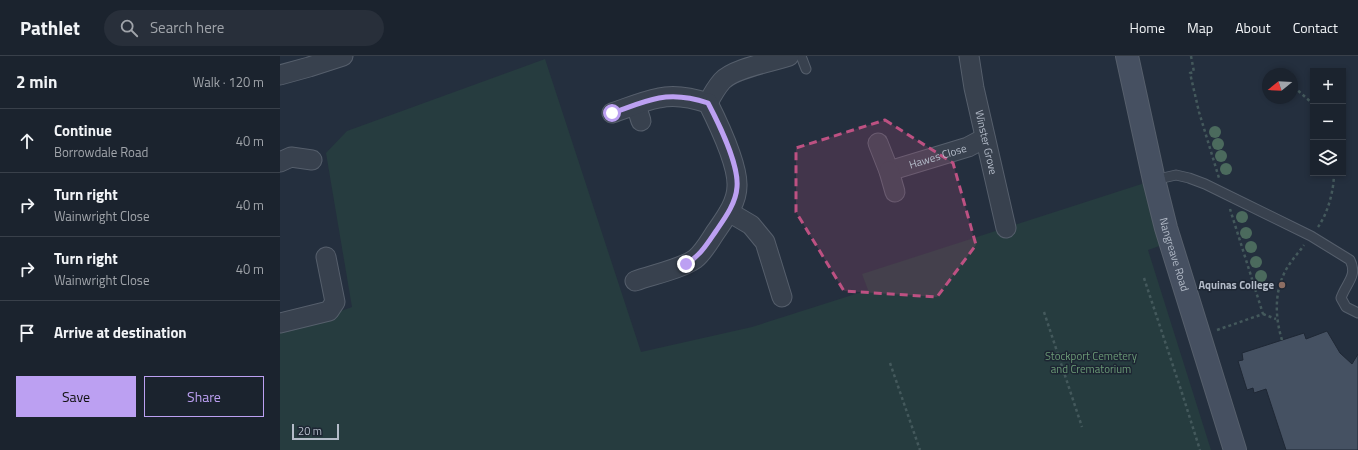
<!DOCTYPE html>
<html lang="en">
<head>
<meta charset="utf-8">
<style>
  body { margin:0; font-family:"Titillium Web",sans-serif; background:#282f3a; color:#f1f3f6 }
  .controls { position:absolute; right:12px; top:12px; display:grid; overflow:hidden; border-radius:0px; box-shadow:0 2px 6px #0003 }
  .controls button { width:36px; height:36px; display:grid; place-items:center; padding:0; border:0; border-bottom:1px solid #39404a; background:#1b232e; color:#f1f3f6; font:20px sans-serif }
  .compass { position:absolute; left:982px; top:12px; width:36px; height:36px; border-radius:50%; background:#1b232e; box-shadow:0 2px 6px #0003; rotate:252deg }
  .scale { position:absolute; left:12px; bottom:10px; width:47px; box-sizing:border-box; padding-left:4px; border:2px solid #b4bcc9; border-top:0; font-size:11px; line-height:14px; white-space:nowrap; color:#b4bcc9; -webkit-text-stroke:3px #1d2633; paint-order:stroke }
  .stop { position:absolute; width:12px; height:12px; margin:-9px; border:3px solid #bca0f2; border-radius:50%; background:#fff }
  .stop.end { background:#bca0f2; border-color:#fff; box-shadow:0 1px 4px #0008 }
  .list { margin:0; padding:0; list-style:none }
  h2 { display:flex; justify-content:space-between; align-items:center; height:52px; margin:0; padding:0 16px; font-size:17px }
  h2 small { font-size:13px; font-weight:400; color:#a0a4aa }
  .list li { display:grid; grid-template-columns:26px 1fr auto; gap:12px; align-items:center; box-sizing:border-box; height:64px; padding:0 16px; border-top:1px solid #39404a }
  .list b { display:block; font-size:15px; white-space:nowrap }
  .list p { margin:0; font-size:13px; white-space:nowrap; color:#a0a4aa }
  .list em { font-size:13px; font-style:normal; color:#a0a4aa }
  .actions { display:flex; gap:8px; padding:12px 16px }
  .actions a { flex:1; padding:9px 0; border:1px solid #bca0f2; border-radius:0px; text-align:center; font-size:14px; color:#bca0f2 }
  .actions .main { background:#bca0f2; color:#111 }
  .icon { flex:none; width:22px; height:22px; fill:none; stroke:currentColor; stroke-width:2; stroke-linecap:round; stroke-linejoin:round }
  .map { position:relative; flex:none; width:1078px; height:394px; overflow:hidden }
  header { display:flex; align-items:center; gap:24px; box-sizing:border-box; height:56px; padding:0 20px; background:#1b232e; border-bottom:1px solid #39404a }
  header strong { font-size:19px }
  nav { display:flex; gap:22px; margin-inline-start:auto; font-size:14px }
  .search { width:280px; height:36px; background:#282f3a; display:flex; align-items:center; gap:10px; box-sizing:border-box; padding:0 14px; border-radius:22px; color:#a0a4aa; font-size:15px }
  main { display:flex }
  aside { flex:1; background:#1b232e }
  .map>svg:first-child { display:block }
</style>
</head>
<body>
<header>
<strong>Pathlet</strong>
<div class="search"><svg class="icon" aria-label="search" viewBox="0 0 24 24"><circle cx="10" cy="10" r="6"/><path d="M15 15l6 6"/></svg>Search here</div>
<nav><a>Home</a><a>Map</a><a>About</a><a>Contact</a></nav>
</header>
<main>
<aside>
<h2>2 min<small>Walk · 120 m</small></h2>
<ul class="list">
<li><svg class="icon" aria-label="ahead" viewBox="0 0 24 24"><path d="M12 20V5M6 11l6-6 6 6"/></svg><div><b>Continue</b><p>Borrowdale Road</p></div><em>40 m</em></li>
<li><svg class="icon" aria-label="right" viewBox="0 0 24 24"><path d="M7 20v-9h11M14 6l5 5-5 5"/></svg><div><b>Turn right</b><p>Wainwright Close</p></div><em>40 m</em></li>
<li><svg class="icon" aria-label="right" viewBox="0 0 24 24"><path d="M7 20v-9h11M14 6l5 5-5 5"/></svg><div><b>Turn right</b><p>Wainwright Close</p></div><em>40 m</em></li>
<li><svg class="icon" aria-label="arrive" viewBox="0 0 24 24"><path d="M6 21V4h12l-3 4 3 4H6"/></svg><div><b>Arrive at destination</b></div></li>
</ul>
<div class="actions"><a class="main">Save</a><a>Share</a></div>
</aside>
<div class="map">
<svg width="1078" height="394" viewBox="0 0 1078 394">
  <rect width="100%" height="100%" fill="#242f3e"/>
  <!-- green -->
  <path fill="#263c3f" d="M 265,3 L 361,296 L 472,271 L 588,234 L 582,218 L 874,124 L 891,186 L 868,194 L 931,394 L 0,394 L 0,277 L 72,251 L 46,97 L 67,75 Z"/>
  <!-- building -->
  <path fill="#455162" stroke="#1f2835" d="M 1047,275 L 1060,297 L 1072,308 L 1078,298 L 1078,394 L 1006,394 L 986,333 L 974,337 L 973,332 L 967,334 L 958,305 L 963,304 L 962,297 L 1024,277 L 1026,283 Z"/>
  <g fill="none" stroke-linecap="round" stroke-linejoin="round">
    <!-- service casing -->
    <g stroke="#565f6c" stroke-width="11">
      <path id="service" d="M 521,0 L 526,13
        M 874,124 L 896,119 L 909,122 L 925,128 L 1031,180 L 1070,204 C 1078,220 1066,227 1061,242 L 1066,251 L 1078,257"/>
    </g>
    <!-- minor casing -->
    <g stroke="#565f6c" stroke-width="21">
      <g id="minor">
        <path id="s1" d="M 689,0 L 694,32 L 726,172"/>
        <path d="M 0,19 L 29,11 L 63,0"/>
        <path d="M 356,49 L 361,65"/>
        <path d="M 332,57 C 347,52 363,45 379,42 C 395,38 413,42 428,47 C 432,39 436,32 442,25 C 454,12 492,6 509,0"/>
        <path id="s2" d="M 598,87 L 609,115 L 688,91 L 705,82"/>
        <path d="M 0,106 L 11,101 L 32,104"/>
        <path d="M 609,115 L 615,136"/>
        <path d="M 449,156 L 471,169 L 485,186 L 502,241"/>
        <path d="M 355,225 C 371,219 401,213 415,203 C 424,196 430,184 437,174 C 446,161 457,146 457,130 C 458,108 438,67 428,47"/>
        <path d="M 0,267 L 49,255 L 55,246 L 46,201"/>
      </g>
    </g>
    <!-- secondary casing -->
    <g stroke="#565f6c" stroke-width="24">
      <g id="secondary">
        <path id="s3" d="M 847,0 L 874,124 L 886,172 L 955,394"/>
      </g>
    </g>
    <!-- path -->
    <path stroke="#44595c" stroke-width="2.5" stroke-dasharray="3 3" stroke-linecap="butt" d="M 911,0 L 914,16 L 910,17 L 919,56 L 939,122
      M 1010,16 L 1010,18
      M 1012,25 L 1014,31 L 1033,48
      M 1038,171 C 1048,157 1054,134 1054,117
      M 864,222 L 902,337 L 920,394
      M 764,256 L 802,371
      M 983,258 L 996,263
      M 937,274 L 983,258 L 950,153
      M 1002,284 C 994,258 994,229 1011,206 C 1015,200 1020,195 1024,189
      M 610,307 L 640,394"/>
    <!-- service -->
    <use href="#service" stroke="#38414e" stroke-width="9"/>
    <!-- minor -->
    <use href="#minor" stroke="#38414e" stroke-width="19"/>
    <!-- secondary -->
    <use href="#secondary" stroke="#465061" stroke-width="22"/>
  </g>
  <!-- trees -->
  <g fill="#4b6a5d">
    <circle cx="935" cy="76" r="6"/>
    <circle cx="938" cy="88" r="6"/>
    <circle cx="941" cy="100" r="6"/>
    <circle cx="946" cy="113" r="6"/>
    <circle cx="962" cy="161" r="6"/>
    <circle cx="966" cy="177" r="6"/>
    <circle cx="971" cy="191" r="6"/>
    <circle cx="976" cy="206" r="6"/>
    <circle cx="981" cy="220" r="6"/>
  </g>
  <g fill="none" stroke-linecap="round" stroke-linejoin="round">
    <!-- route -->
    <path stroke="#bca0f2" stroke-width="5" d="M 332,57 C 347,52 363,45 379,42 C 395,39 413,42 428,47 C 438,66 459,109 457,131 C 456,147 445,162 436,175 C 427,188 420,200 406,208"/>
  </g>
  <!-- marked area -->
  <path fill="#bd5182" fill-opacity="0.2" stroke="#bd5182" stroke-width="3" stroke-dasharray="8 5" stroke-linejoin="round" d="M 605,64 L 673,107 L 696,189 L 657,241 L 564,235 L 516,156 L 516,92 Z"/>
  <!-- markers -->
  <circle fill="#8d6e63" stroke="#1d2633" stroke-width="1.5" cx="1002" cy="229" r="4"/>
  <g text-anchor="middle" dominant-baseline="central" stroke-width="3" stroke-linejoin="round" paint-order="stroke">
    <!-- street labels -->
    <g font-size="11" fill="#b4bcc9" stroke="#1d2633">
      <text stroke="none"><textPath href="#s1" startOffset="88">Winster Grove</textPath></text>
      <text stroke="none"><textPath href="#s2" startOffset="81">Hawes Close</textPath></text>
      <text stroke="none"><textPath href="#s3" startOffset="204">Nangreave Road</textPath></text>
    </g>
    <!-- poi labels -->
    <g font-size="11" font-weight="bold" fill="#b4bcc9" stroke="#1d2633" text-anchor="end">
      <text x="994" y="229">Aquinas College</text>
    </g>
    <!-- park labels -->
    <g font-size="11" fill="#6b9a76" stroke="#1d2633">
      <text x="811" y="300">Stockport Cemetery<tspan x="811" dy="13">and Crematorium</tspan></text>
    </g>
  </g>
</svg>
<div class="controls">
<button>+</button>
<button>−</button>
<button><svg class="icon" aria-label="layers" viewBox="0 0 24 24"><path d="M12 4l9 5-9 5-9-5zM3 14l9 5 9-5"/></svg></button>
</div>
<svg class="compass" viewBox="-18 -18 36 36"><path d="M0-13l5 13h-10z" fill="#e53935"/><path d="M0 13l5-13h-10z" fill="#a0a4aa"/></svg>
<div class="scale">20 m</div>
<div class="stop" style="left:332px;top:57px"></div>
<div class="stop end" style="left:406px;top:208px"></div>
</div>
</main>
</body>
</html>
